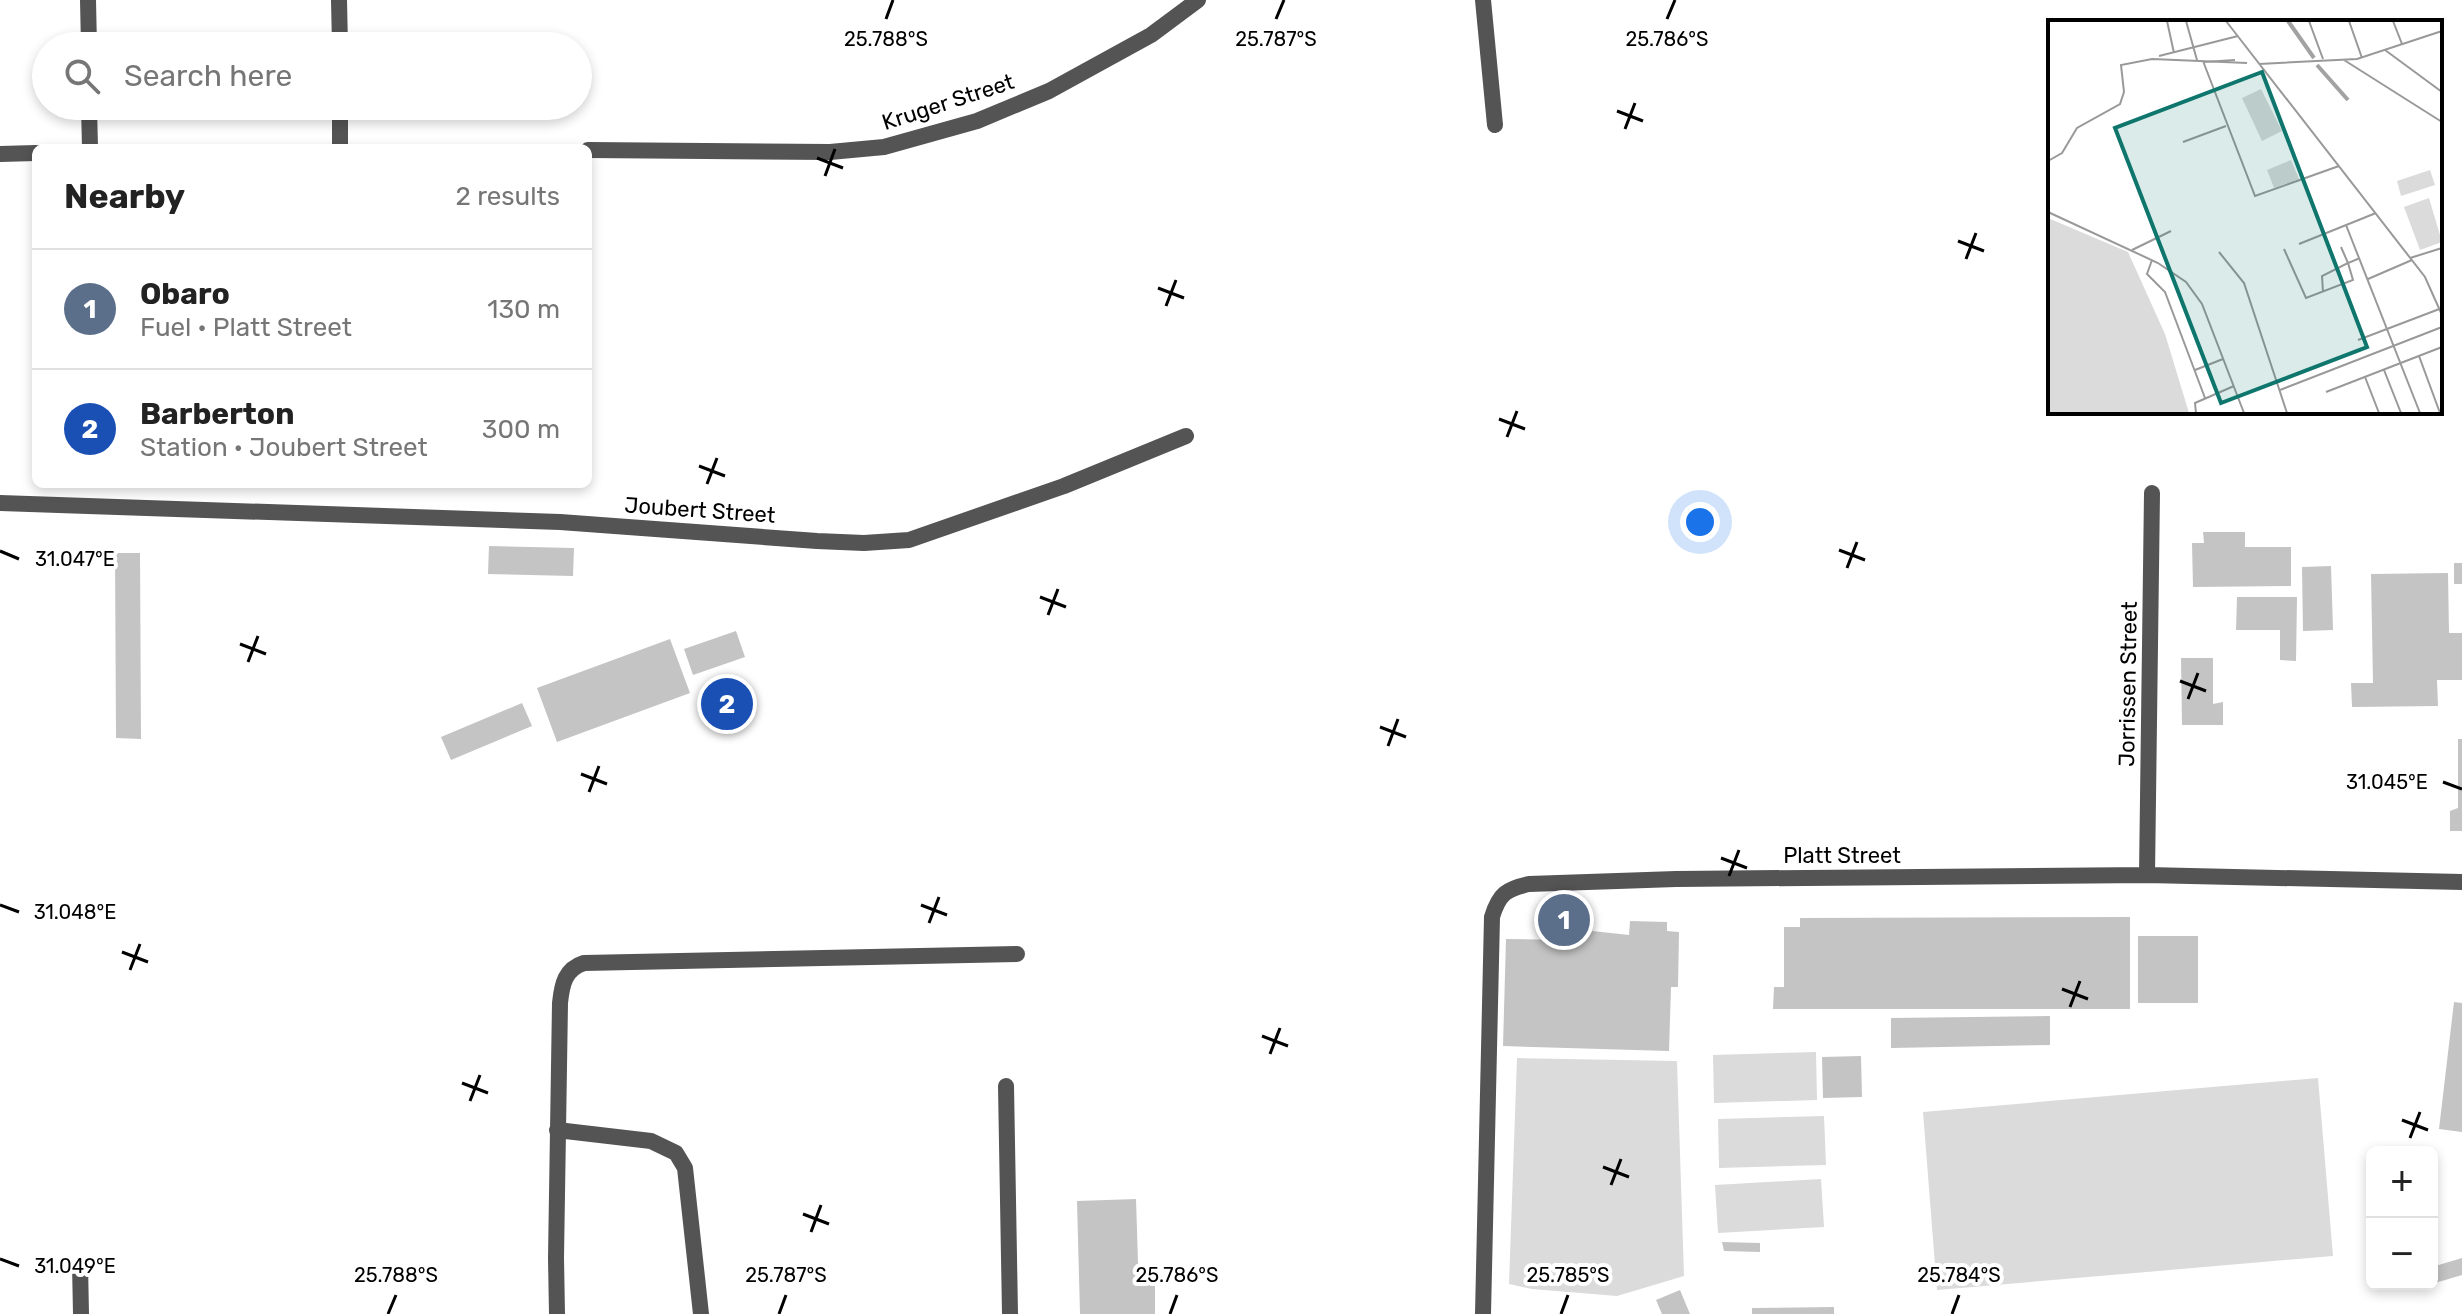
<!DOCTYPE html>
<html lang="en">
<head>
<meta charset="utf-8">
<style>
  body { margin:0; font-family:Rubik,sans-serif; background:#f2f2f2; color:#222 }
  .controls { position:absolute; right:24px; bottom:24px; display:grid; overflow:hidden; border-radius:12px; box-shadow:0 4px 12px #0003 }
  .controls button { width:72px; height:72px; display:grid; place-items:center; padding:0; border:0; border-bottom:2px solid #e0e0e0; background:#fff; color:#222; font:40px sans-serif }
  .you { position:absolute; left:1700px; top:522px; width:28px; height:28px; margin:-20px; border:6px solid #fff; border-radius:50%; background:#1a73e8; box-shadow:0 0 0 12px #1a73e833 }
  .badge { display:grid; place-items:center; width:52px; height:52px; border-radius:50%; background:#0b8043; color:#fff; font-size:26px; font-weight:700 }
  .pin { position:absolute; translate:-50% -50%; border:4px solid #fff; box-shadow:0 2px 8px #0006 }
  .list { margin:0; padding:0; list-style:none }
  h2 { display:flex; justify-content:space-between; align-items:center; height:104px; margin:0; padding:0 32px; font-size:34px }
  h2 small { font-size:26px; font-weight:400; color:#767676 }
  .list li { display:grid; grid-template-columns:52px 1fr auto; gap:24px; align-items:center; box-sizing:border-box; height:120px; padding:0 32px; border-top:2px solid #e0e0e0 }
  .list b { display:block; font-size:30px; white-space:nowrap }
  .list p { margin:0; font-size:26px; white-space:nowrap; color:#767676 }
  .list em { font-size:26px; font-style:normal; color:#767676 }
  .icon { flex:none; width:44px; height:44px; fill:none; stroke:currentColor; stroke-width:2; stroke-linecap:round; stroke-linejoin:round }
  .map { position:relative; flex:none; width:2462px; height:1314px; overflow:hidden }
  .search { position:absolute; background:#fff; box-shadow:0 4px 12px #0003; left:32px; top:32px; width:560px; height:88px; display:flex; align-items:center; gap:20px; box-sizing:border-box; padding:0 28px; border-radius:44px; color:#767676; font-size:30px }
  .panel { position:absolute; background:#fff; box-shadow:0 4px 12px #0003; left:32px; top:144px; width:560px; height:344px; border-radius:12px }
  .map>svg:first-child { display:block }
</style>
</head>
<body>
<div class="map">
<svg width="2462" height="1314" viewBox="0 0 2462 1314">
  <rect width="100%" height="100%" fill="#fff"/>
  <!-- green -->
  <path fill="#dbdbdb" d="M 1816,1052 L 1817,1100 L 1714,1103 L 1713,1055 Z
    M 1517,1058 L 1677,1061 L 1684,1276 L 1617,1296 L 1532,1289 L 1509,1284 Z
    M 2318,1078 L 2333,1256 L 1937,1290 L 1923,1112 Z
    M 1824,1116 L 1826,1165 L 1719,1168 L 1718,1119 Z
    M 1821,1179 L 1824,1227 L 1718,1233 L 1715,1185 Z"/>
  <!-- building -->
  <path fill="#c4c4c4" d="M 2203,532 L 2245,532 L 2245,547 L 2291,547 L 2291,586 L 2193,587 L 2192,543 L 2204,543 Z
    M 489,546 L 574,548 L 573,576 L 488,574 Z
    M 115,553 L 140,553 L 141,739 L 116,738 Z
    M 2454,563 L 2462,563 L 2462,584 L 2454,584 Z
    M 2331,566 L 2333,630 L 2303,631 L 2302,567 Z
    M 2448,573 L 2449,633 L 2462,633 L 2462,680 L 2437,680 L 2438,706 L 2352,707 L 2351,683 L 2373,683 L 2371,574 Z
    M 2237,597 L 2297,597 L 2296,661 L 2280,660 L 2280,630 L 2236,630 Z
    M 736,631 L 745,657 L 693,675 L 684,649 Z
    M 670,639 L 690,693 L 557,742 L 537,688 Z
    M 2181,658 L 2213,658 L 2213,704 L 2223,702 L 2223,725 L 2182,725 Z
    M 522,703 L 532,726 L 451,760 L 441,737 Z
    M 2458,739 L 2462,739 L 2462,831 L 2450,831 L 2450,811 L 2458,808 Z
    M 1554,906 L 1583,907 L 1583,930 L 1629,935 L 1630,921 L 1667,922 L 1667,931 L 1679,932 L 1678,987 L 1671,987 L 1669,1051 L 1503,1046 L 1506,939 L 1564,940 L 1564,935 L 1553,935 Z
    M 2130,917 L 2130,1009 L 1773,1009 L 1774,987 L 1784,987 L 1784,927 L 1800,927 L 1800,918 Z
    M 2138,936 L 2198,936 L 2198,1003 L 2138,1003 Z
    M 2454,1002 L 2462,1003 L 2462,1132 L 2439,1129 Z
    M 2050,1016 L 2050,1045 L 1891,1048 L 1891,1018 Z
    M 1861,1056 L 1862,1097 L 1823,1098 L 1822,1057 Z
    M 1136,1199 L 1138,1263 L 1143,1268 L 1143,1283 L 1155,1282 L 1155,1314 L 1080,1314 L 1077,1201 Z
    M 1722,1242 L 1760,1243 L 1760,1252 L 1724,1251 Z
    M 2462,1258 L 2462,1275 L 2435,1283 L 2432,1267 Z
    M 1680,1290 L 1690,1314 L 1662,1314 L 1656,1300 Z
    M 1834,1307 L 1834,1314 L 1752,1314 L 1752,1308 Z"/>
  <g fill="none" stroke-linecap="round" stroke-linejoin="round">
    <!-- minor -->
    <path stroke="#545454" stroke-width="16" d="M 88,0 L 89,46
      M 339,0 L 340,46
      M 1483,0 L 1495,125
      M 89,106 L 90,148
      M 340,106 L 340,148
      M 0,503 L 560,522 L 817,541 L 864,543 L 909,540 L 1064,486 L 1186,436
      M 2147,875 L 2152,493
      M 1006,1086 L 1010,1314
      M 557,1130 L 651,1141 L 676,1153 L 685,1168 L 701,1314
      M 80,1264 L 81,1314
      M 557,1314 L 556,1258 L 560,1003 C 562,984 565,969 584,963 L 1017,954
      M 1483,1314 L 1492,917 C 1499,894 1506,889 1529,884 L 1676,879 L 2147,875 L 2462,882"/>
    <!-- tertiary -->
    <path stroke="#545454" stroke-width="16" d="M 588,150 L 830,152 L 884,147 L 977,121 L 1049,91 L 1151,35 L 1198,0
      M 0,154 L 36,153"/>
  </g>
  <!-- ticks -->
  <path fill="none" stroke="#000" stroke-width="3" d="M 886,19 L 893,0M 1276,19 L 1284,0M 1667,19 L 1675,0M 1617,111 L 1643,121M 1625,129 L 1635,103M 817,158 L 843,168M 825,176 L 835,149M 1958,241 L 1984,251M 1966,259 L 1976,233M 1158,288 L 1184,298M 1166,306 L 1176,280M 1499,419 L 1525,429M 1507,437 L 1517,411M 699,466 L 725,476M 707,484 L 717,458M 1839,550 L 1865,560M 0,551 L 19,559M 1847,568 L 1857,542M 1040,597 L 1066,607M 1048,615 L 1058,589M 240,644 L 266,654M 248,662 L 258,636M 2180,681 L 2206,691M 2188,699 L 2198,673M 1380,727 L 1406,737M 1388,746 L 1398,719M 581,774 L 607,784M 2443,782 L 2462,789M 589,792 L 599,766M 1721,858 L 1747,868M 1729,876 L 1739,850M 0,905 L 19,912M 921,905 L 947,915M 929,923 L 939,897M 122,952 L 148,962M 130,970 L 140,944M 2062,989 L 2088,999M 2070,1007 L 2080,981M 1262,1036 L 1288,1046M 1270,1054 L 1280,1028M 462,1083 L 488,1093M 470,1101 L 480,1075M 2402,1120 L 2428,1130M 2410,1138 L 2420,1112M 1603,1167 L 1629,1177M 1611,1185 L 1621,1159M 803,1214 L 829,1224M 811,1232 L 821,1205M 0,1259 L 19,1266M 388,1314 L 396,1295M 779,1314 L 786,1295M 1170,1314 L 1177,1295M 1561,1314 L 1568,1295M 1952,1314 L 1959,1295"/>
  <g text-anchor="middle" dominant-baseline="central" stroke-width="8" stroke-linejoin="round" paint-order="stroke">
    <!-- street labels -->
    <g font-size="22" fill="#000" stroke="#fff">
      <text transform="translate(948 102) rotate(-18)">Kruger Street</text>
      <text transform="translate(700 510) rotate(4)">Joubert Street</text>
      <text transform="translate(2128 684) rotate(-89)">Jorrissen Street</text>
      <text x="1842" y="855">Platt Street</text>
    </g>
  </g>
  <!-- overview -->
  <g transform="translate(2048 20)">
    <rect width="394" height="394" fill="#fff"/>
    <path d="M 213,69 L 234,111 L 214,121 L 194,78 ZM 243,140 L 251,159 L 226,168 L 219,150 ZM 382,150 L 387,165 L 353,176 L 349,161 ZM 381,178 L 394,222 L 372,230 L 356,187 ZM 0,198 L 80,232 L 117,314 L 141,393 L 0,393 Z" fill="#dbdbdb"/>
    <path fill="none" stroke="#a2a2a2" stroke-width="4" d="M 240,1 L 266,38M 269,45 L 300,80"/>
    <path fill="none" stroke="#999" stroke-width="2" d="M 119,1 L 126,33M 138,1 L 149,40M 178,1 L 377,257 L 394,295M 261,1 L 275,39M 301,1 L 314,38M 345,1 L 354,24M 337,30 L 394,72M 111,36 L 190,16M 296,40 L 394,102M 155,41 L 207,176 L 291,146M 156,42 L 187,40M 211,44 L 309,39 L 394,11M 135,122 L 178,106M 0,141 L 14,133 L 29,108 L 72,84 L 76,72 L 73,45 L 104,39 L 199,43M 0,192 L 110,243 L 138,262 L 154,284 L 196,393M 298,205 L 372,393M 251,224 L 328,193M 236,229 L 258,278 L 305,260 L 300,243 L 312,238M 84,230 L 123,211M 171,232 L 196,263 L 239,393M 362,238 L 394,228M 104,240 L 99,254 L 117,272 L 157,378M 320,259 L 364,240M 275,272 L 274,256 L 300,243 L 293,227M 310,320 L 394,288M 371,336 L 392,393M 147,350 L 175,339M 336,350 L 353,393M 317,357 L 331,393M 232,370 L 394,307M 278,372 L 394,327M 148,393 L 147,383 L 186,366"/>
    <path fill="#0f766e" fill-opacity="0.15" stroke="#0f766e" stroke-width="4" d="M 214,52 L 319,327 L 173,383 L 67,108 Z"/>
    <rect width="394" height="394" fill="none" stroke="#000" stroke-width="4"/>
  </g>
  <g font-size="20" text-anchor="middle" fill="#000" stroke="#fff" stroke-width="8" stroke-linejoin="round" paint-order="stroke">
    <text x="886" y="46">25.788°S</text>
    <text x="1276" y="46">25.787°S</text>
    <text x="1667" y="46">25.786°S</text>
    <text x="75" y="566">31.047°E</text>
    <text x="2387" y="789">31.045°E</text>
    <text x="75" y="919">31.048°E</text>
    <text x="75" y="1273">31.049°E</text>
    <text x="396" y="1282">25.788°S</text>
    <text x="786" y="1282">25.787°S</text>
    <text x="1177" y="1282">25.786°S</text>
    <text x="1568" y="1282">25.785°S</text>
    <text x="1959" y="1282">25.784°S</text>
  </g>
</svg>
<div class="controls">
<button>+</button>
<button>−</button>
</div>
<div class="you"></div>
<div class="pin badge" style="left:1564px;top:920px;background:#5c6f8a">1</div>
<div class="pin badge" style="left:727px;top:704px;background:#1a4fb4">2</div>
<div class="search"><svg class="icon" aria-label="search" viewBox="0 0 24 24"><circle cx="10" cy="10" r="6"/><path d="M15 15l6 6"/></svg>Search here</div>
<section class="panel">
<h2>Nearby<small>2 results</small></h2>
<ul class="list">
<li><span class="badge" style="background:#5c6f8a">1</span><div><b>Obaro</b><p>Fuel · Platt Street</p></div><em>130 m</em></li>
<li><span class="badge" style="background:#1a4fb4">2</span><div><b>Barberton</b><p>Station · Joubert Street</p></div><em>300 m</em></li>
</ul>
</section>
</div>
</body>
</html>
